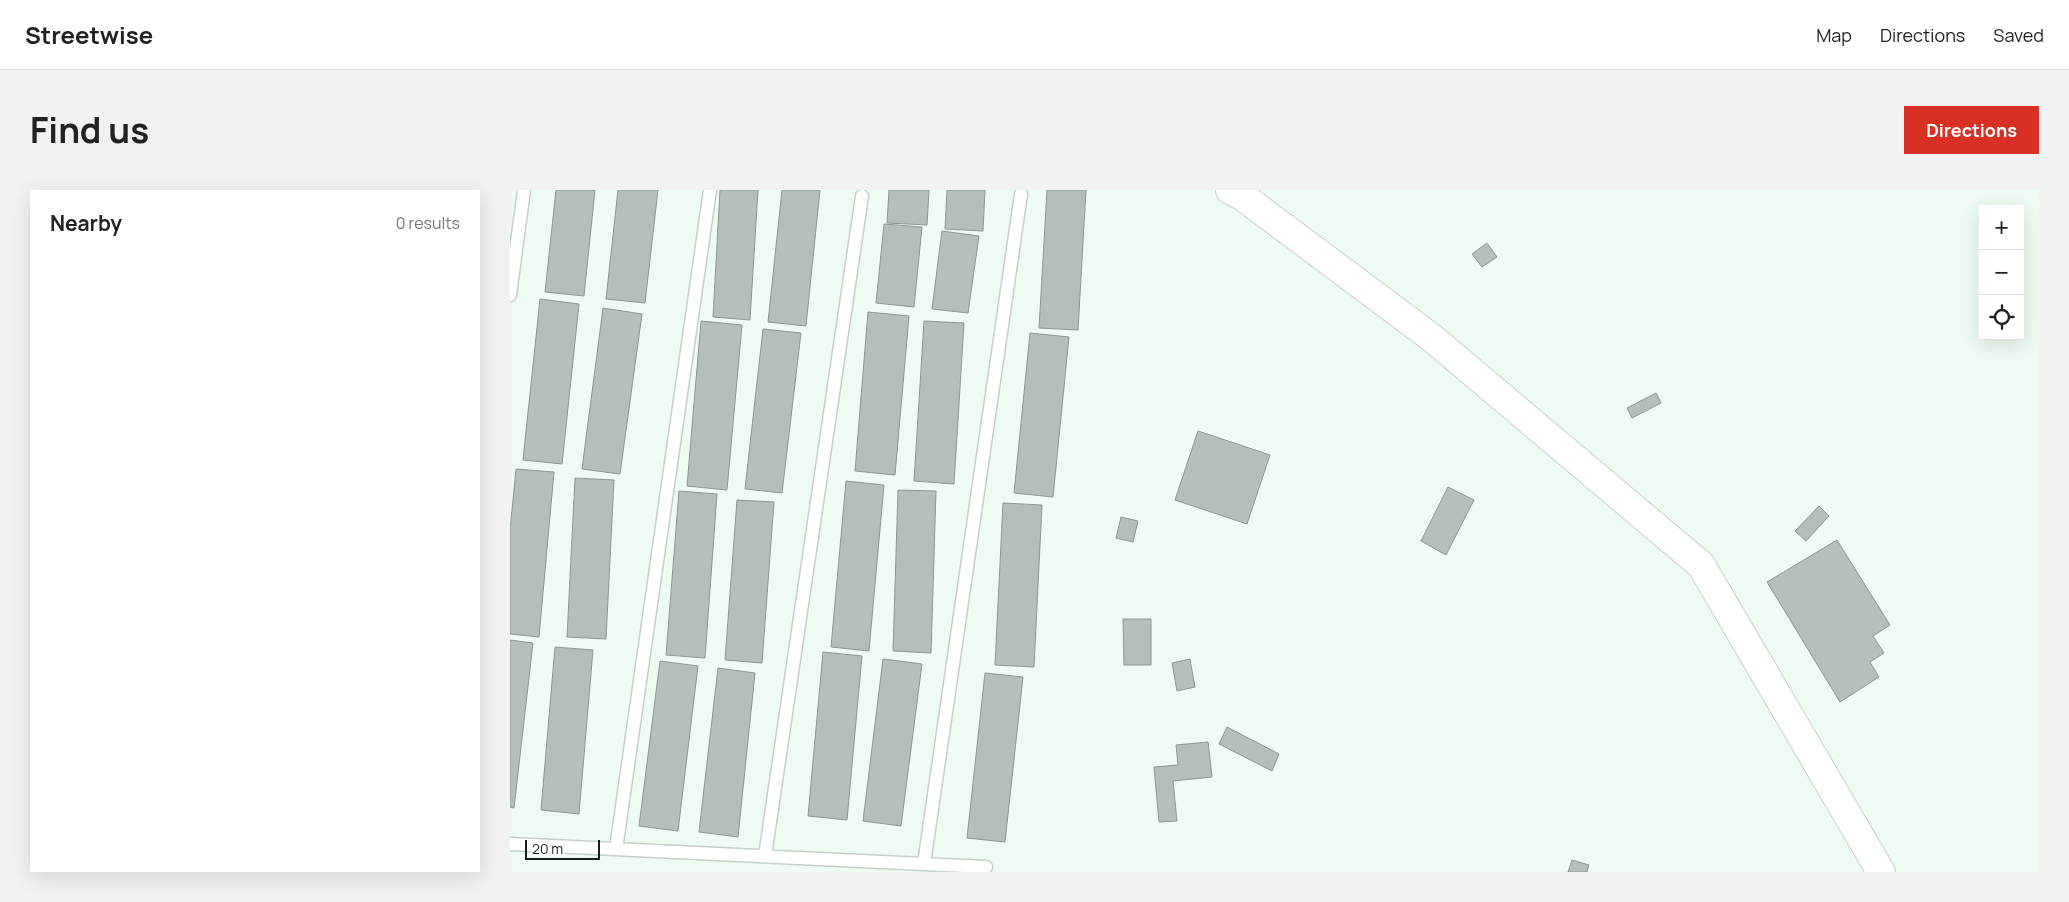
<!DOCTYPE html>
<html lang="en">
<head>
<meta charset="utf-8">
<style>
  body { margin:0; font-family:Manrope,sans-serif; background:#f2f2f2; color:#222 }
  .controls { position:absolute; right:15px; top:15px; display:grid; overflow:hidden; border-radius:0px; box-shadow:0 5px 20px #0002 }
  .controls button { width:45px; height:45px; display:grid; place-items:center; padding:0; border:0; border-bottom:1px solid #e0e0e0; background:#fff; color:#222; font:25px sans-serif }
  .scale { position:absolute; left:15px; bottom:12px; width:75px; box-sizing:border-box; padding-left:5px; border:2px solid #191d1a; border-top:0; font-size:14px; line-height:18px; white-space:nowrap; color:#191d1a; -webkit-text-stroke:4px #fff; paint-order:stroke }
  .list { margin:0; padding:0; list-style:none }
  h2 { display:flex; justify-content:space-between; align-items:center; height:65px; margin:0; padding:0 20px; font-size:21px }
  h2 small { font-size:16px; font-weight:400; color:#767676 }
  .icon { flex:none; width:28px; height:28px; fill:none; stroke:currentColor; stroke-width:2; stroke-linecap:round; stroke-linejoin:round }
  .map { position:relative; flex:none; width:1529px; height:682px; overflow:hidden; border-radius:0px }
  header { display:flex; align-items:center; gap:30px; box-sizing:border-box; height:70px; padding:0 25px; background:#fff; border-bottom:1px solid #e0e0e0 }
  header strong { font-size:24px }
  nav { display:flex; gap:28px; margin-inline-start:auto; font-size:18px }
  .intro { display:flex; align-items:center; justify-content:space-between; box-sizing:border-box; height:120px; padding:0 30px }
  h1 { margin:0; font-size:35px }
  .button { padding:12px 22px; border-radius:0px; background:#d93025; color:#fff; font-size:18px; font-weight:700 }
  main { display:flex; gap:30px; padding:0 30px }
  aside { flex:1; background:#fff; border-radius:0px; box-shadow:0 5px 20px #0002 }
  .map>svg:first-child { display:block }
</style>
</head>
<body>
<header>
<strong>Streetwise</strong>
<nav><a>Map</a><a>Directions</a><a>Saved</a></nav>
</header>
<div class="intro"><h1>Find us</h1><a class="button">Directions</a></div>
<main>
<aside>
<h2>Nearby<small>0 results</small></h2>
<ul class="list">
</ul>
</aside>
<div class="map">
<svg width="1529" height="682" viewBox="0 0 1529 682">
  <rect width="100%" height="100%" fill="#eefbf3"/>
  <!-- building -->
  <path fill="#b3bfb8" stroke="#8c9891" d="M 46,0 L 85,0 L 74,106 L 35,102 Z
    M 108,0 L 148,0 L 135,113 L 96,109 Z
    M 210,0 L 248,0 L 240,130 L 203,127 Z
    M 272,0 L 310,0 L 296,136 L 258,132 Z
    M 379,0 L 419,0 L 417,35 L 377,33 Z
    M 437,0 L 475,0 L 473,41 L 435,39 Z
    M 537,0 L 576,0 L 568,140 L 529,138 Z
    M 374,34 L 412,37 L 404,117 L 366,113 Z
    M 432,41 L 469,46 L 458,123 L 422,119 Z
    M 977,53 L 987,67 L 972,77 L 962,64 Z
    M 30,109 L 69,114 L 52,274 L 13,270 Z
    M 93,118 L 132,124 L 110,284 L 72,279 Z
    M 358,122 L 399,126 L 385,285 L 345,281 Z
    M 191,131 L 232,135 L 217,300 L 177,296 Z
    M 414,131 L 454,133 L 444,294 L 404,291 Z
    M 253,139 L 291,143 L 272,303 L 235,299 Z
    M 520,143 L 559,147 L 543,307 L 504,303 Z
    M 1146,203 L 1151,213 L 1122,228 L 1117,218 Z
    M 688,241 L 760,265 L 737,334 L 665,310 Z
    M 6,279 L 44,282 L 29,447 L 0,444 L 0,340 Z
    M 65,288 L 104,290 L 96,449 L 57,447 Z
    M 336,291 L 374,295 L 359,461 L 321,457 Z
    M 938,297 L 964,310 L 936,365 L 911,351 Z
    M 388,300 L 426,301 L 421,463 L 383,461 Z
    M 169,301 L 207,304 L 195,468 L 156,465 Z
    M 227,310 L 264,312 L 252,473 L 215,470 Z
    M 493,313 L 532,315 L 524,477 L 485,475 Z
    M 1309,316 L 1319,326 L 1296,351 L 1285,341 Z
    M 611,327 L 628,331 L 623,352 L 606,348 Z
    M 1327,350 L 1380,435 L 1363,446 L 1374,463 L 1360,472 L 1369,487 L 1330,512 L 1257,392 Z
    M 613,429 L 641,429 L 641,475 L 614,475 Z
    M 0,450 L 23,453 L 4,618 L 0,617 Z
    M 45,457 L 83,460 L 69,624 L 31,620 Z
    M 313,462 L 352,466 L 337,630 L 298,626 Z
    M 373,469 L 412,474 L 391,636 L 353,631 Z
    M 680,469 L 685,497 L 667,501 L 662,473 Z
    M 150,471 L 188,476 L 168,641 L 129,636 Z
    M 208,478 L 245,483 L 228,647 L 189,642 Z
    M 475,483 L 513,487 L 495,652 L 457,648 Z
    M 717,537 L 769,564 L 762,581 L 709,554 Z
    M 698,552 L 702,587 L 663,591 L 667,631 L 649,632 L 644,577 L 668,575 L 666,555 Z
    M 1062,670 L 1079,675 L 1077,682 L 1058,682 Z"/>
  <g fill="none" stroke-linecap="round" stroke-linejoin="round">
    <!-- lane casing -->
    <g stroke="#c4d0c9" stroke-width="15">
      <path id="lane" d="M 0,105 L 14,0
        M 0,654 L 476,677
        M 106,659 L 200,0
        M 255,666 L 352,6
        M 414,674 L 511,4"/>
    </g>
    <!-- secondary casing -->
    <g stroke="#c4d0c9" stroke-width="30">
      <path id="secondary" d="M 720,0 L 732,6 L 922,148 L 1191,375 L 1371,682"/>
    </g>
    <!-- lane -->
    <use href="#lane" stroke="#fff" stroke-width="12"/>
    <!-- secondary -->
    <use href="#secondary" stroke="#fff" stroke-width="28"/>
  </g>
</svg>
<div class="controls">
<button>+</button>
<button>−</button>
<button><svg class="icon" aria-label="locate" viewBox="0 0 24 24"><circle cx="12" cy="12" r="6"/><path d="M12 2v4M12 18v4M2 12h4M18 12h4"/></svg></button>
</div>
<div class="scale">20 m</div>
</div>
</main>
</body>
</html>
